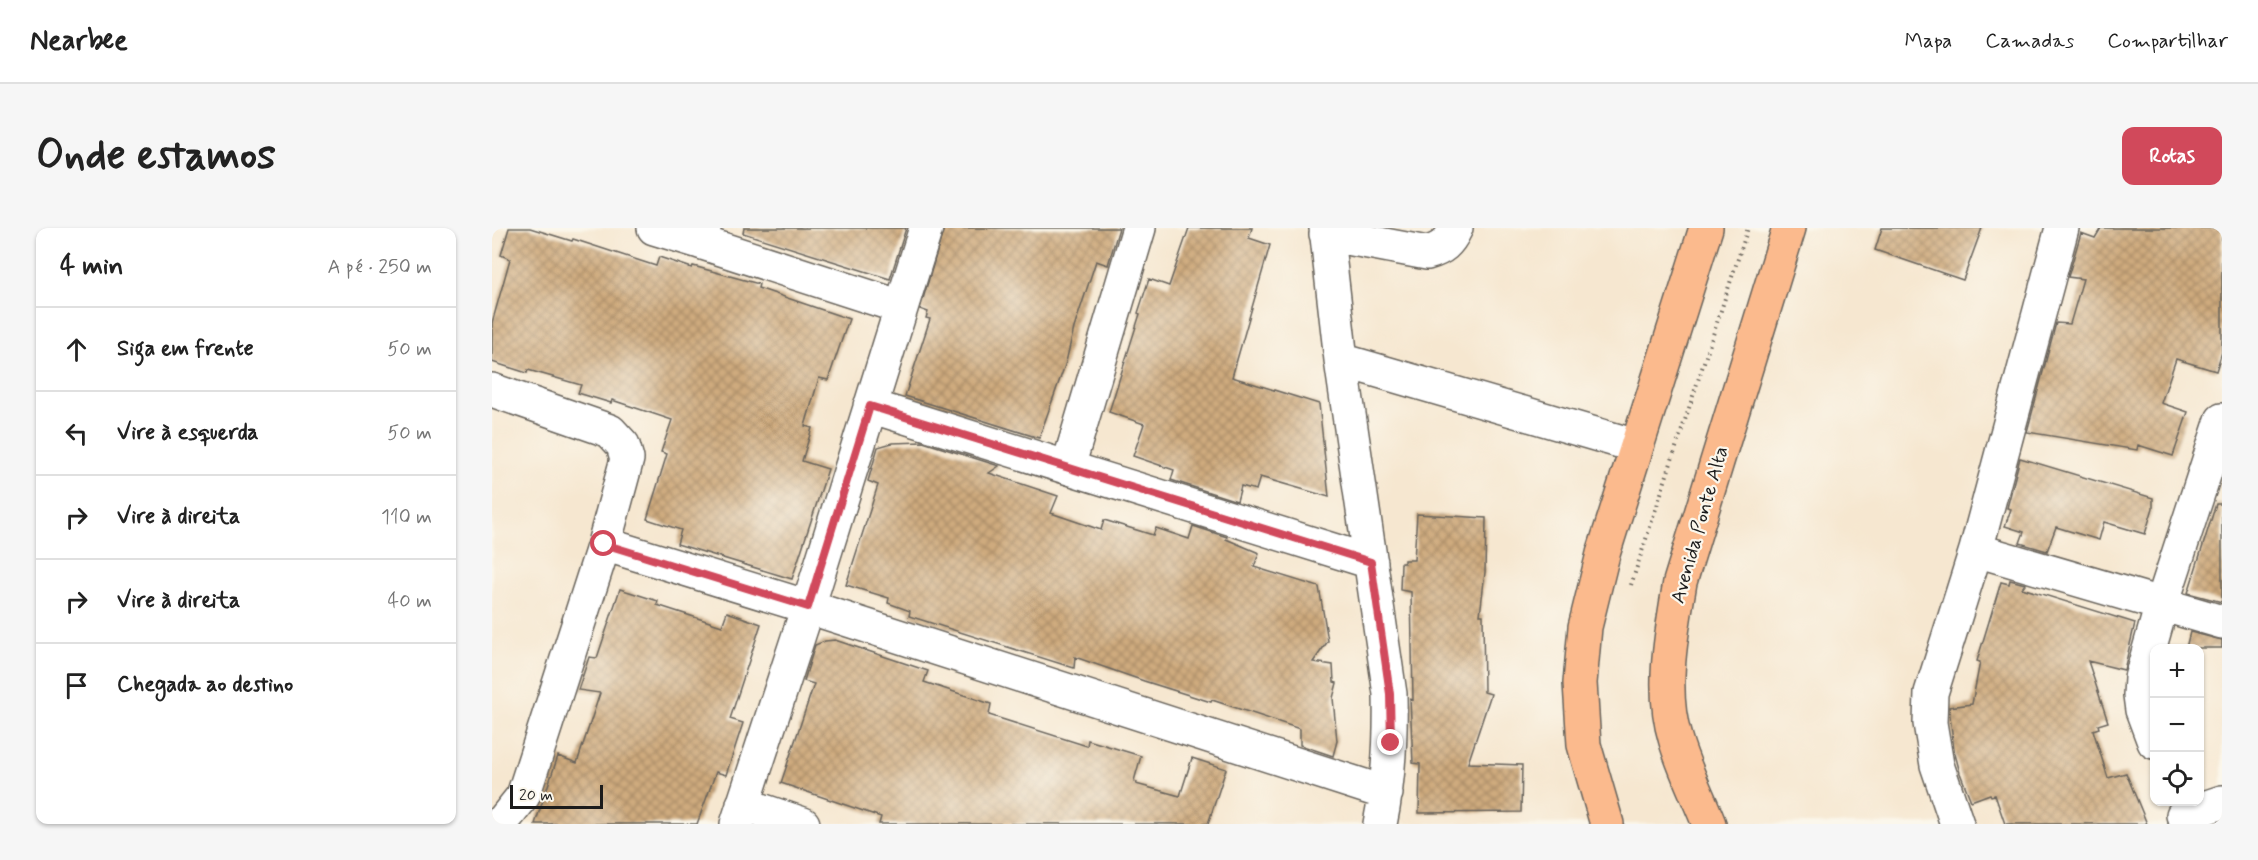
<!DOCTYPE html>
<html lang="pt">
<head>
<meta charset="utf-8">
<style>
  body { margin:0; font-family:Mynerve,sans-serif; background:#f6f6f6; color:#222 }
  .controls { position:absolute; right:18px; bottom:18px; display:grid; overflow:hidden; border-radius:12px; box-shadow:0 2px 4px #0004 }
  .controls button { width:54px; height:54px; display:grid; place-items:center; padding:0; border:0; border-bottom:2px solid #e0e0e0; background:#fff; color:#222; font:30px sans-serif }
  .scale { position:absolute; left:18px; bottom:15px; width:93px; box-sizing:border-box; padding-left:6px; border:3px solid #1c1c1c; border-top:0; font-size:16px; line-height:21px; white-space:nowrap; color:#1c1c1c; -webkit-text-stroke:4px #fbf7ec; paint-order:stroke }
  .stop { position:absolute; width:18px; height:18px; margin:-14px; border:4px solid #d1495b; border-radius:50%; background:#fff }
  .stop.end { background:#d1495b; border-color:#fff; box-shadow:0 2px 6px #0008 }
  .list { margin:0; padding:0; list-style:none }
  h2 { display:flex; justify-content:space-between; align-items:center; height:78px; margin:0; padding:0 24px; font-size:26px }
  h2 small { font-size:20px; font-weight:400; color:#767676 }
  .list li { display:grid; grid-template-columns:39px 1fr auto; gap:18px; align-items:center; box-sizing:border-box; height:84px; padding:0 24px; border-top:2px solid #e0e0e0 }
  .list b { display:block; font-size:22px; white-space:nowrap }
  .list em { font-size:20px; font-style:normal; color:#767676 }
  .icon { flex:none; width:33px; height:33px; fill:none; stroke:currentColor; stroke-width:2; stroke-linecap:round; stroke-linejoin:round }
  .map { position:relative; flex:none; width:1730px; height:596px; overflow:hidden; border-radius:12px }
  header { display:flex; align-items:center; gap:36px; box-sizing:border-box; height:84px; padding:0 30px; background:#fff; border-bottom:2px solid #e0e0e0 }
  header strong { font-size:28px }
  nav { display:flex; gap:33px; margin-inline-start:auto; font-size:21px }
  .intro { display:flex; align-items:center; justify-content:space-between; box-sizing:border-box; height:144px; padding:0 36px }
  h1 { margin:0; font-size:42px }
  .button { padding:15px 27px; border-radius:12px; background:#d1495b; color:#fff; font-size:21px; font-weight:700 }
  main { display:flex; gap:36px; padding:0 36px }
  aside { flex:1; background:#fff; border-radius:12px; box-shadow:0 2px 4px #0004 }
  .map>svg:first-child { display:block }
</style>
</head>
<body>
<header>
<strong>Nearbee</strong>
<nav><a>Mapa</a><a>Camadas</a><a>Compartilhar</a></nav>
</header>
<div class="intro"><h1>Onde estamos</h1><a class="button">Rotas</a></div>
<main>
<aside>
<h2>4 min<small>A pé · 250 m</small></h2>
<ul class="list">
<li><svg class="icon" aria-label="ahead" viewBox="0 0 24 24"><path d="M12 20V5M6 11l6-6 6 6"/></svg><div><b>Siga em frente</b></div><em>50 m</em></li>
<li><svg class="icon" aria-label="left" viewBox="0 0 24 24"><path d="M17 20v-9H6M10 6l-5 5 5 5"/></svg><div><b>Vire à esquerda</b></div><em>50 m</em></li>
<li><svg class="icon" aria-label="right" viewBox="0 0 24 24"><path d="M7 20v-9h11M14 6l5 5-5 5"/></svg><div><b>Vire à direita</b></div><em>110 m</em></li>
<li><svg class="icon" aria-label="right" viewBox="0 0 24 24"><path d="M7 20v-9h11M14 6l5 5-5 5"/></svg><div><b>Vire à direita</b></div><em>40 m</em></li>
<li><svg class="icon" aria-label="arrive" viewBox="0 0 24 24"><path d="M6 21V4h12l-3 4 3 4H6"/></svg><div><b>Chegada ao destino</b></div></li>
</ul>
</aside>
<div class="map">
<svg width="1730" height="596" viewBox="0 0 1730 596">
  <defs>
    <pattern id="building-cross-hatch" width="8" height="8" patternUnits="userSpaceOnUse" patternTransform="scale(1.5)"><rect width="8" height="8" fill="#cfab7e"/><path d="M0 0l8 8M0 8l8-8" fill="none" stroke="#a78a66"/></pattern>
  </defs>
  <rect width="100%" height="100%" fill="#fbf7ec"/>
  <filter id="ink" filterUnits="userSpaceOnUse"><feTurbulence type="fractalNoise" baseFrequency=".0167" numOctaves="2"/><feDisplacementMap in="SourceGraphic" scale="12" xChannelSelector="R" yChannelSelector="G"/><feConvolveMatrix kernelMatrix="1 2 1 2 8 2 1 2 1" color-interpolation-filters="sRGB"/></filter>
  <filter id="wash" filterUnits="userSpaceOnUse"><feTurbulence type="fractalNoise" baseFrequency=".008" numOctaves="4" result="noise"/><feDisplacementMap in="SourceGraphic" scale="24" xChannelSelector="R" yChannelSelector="G"/><feGaussianBlur stdDeviation="1.35" result="paint"/><feColorMatrix in="noise" values="0 0 0 0 0 0 0 0 0 0 0 0 0 0 0 0 0 1.4 0 .05"/><feComposite in="paint" operator="in"/></filter>
  <g filter="url(#wash)">
    <rect width="100%" height="100%" fill="#f6e7d0"/>
    <g id="blocks">
      <!-- building -->
      <path fill="url(#building-cross-hatch)" d="M 17,0 L 38,0 L 80,13 L 81,11 L 164,38 L 167,29 L 200,40 L 201,38 L 267,56 L 266,60 L 357,91 L 336,152 L 327,150 L 313,198 L 320,200 L 310,233 L 336,241 L 300,351 L 185,316 L 189,302 L 155,291 L 175,226 L 169,224 L 180,192 L 120,172 L 119,175 L 86,165 L 89,157 L 36,142 L 35,145 L 0,134 L 0,95 L 18,31 L 9,27 Z
        M 252,0 L 414,0 L 398,51 L 251,5 Z
        M 452,0 L 627,0 L 616,37 L 604,33 L 582,100 L 574,134 L 547,210 L 413,168 L 438,91 L 434,90 L 436,84 L 428,81 Z
        M 697,0 L 760,0 L 757,10 L 778,17 L 740,149 L 827,176 L 837,269 L 768,249 L 764,262 L 749,258 L 745,273 L 679,252 L 682,242 L 641,228 L 652,196 L 617,184 L 648,86 L 646,85 L 657,51 L 677,58 Z
        M 1390,0 L 1490,0 L 1471,52 L 1383,22 Z
        M 1609,0 L 1730,0 L 1730,124 L 1724,143 L 1684,131 L 1669,175 L 1696,184 L 1681,228 L 1646,217 L 1645,222 L 1535,204 L 1564,95 L 1578,96 L 1591,51 L 1576,49 L 1589,5 L 1603,10 Z
        M 431,214 L 507,238 L 497,245 L 566,268 L 559,285 L 609,302 L 612,292 L 661,307 L 664,300 L 697,311 L 701,298 L 735,309 L 734,311 L 767,325 L 762,339 L 827,359 L 836,413 L 821,434 L 841,437 L 842,454 L 845,455 L 841,470 L 845,513 L 841,528 L 808,517 L 808,501 L 720,472 L 719,474 L 652,453 L 583,429 L 582,440 L 417,388 L 418,383 L 396,375 L 397,370 L 354,357 L 386,257 L 376,253 L 386,219 L 400,215 Z
        M 1528,230 L 1661,270 L 1661,280 L 1653,306 L 1612,294 L 1607,312 L 1564,299 L 1555,323 L 1528,315 L 1532,304 L 1513,298 L 1519,281 L 1515,280 Z
        M 1724,276 L 1730,276 L 1730,374 L 1696,365 Z
        M 925,286 L 994,290 L 993,344 L 988,387 L 991,387 L 992,464 L 999,466 L 976,535 L 1030,537 L 1029,584 L 927,585 L 928,536 L 921,535 L 918,471 L 921,472 L 919,364 L 908,362 L 909,335 L 912,335 L 912,332 L 922,332 Z
        M 1518,352 L 1533,356 L 1530,360 L 1643,395 L 1632,442 L 1596,433 L 1616,494 L 1606,497 L 1607,500 L 1601,502 L 1616,550 L 1634,545 L 1655,596 L 1513,596 L 1503,567 L 1499,568 L 1498,566 L 1479,573 L 1468,545 L 1462,522 L 1457,479 L 1480,476 L 1488,434 L 1485,433 L 1509,354 L 1517,356 Z
        M 128,361 L 166,373 L 165,377 L 230,398 L 235,384 L 269,396 L 238,491 L 251,495 L 234,547 L 224,544 L 205,596 L 43,596 L 66,528 L 85,535 L 108,465 L 86,462 L 97,429 L 105,430 Z
        M 1698,404 L 1730,412 L 1730,420 L 1694,420 Z
        M 343,412 L 436,443 L 432,454 L 499,476 L 497,487 L 595,518 L 596,512 L 649,528 L 642,553 L 645,554 L 644,556 L 688,568 L 700,530 L 734,541 L 716,596 L 387,596 L 389,589 L 289,555 L 322,456 L 312,453 L 323,417 L 333,413 Z"/>
    </g>
  </g>
  <g filter="url(#ink)">
    <use href="#blocks" fill-opacity="0" stroke="#68635b" stroke-width="1.5"/>
    <g fill="none" stroke-linecap="round" stroke-linejoin="round">
      <!-- minor casing -->
      <g stroke="#68635b" stroke-width="36">
        <path id="minor" d="M 162,0 L 208,14 L 212,0
          M 834,0 L 849,132 L 898,466 C 899,510 897,553 888,596
          M 1570,0 L 1484,322 L 1730,394
          M 834,6 L 935,25 C 950,21 957,15 964,0
          M 208,14 L 409,79
          M 849,132 L 1144,218
          M 0,162 L 118,203 L 131,217 L 135,231 L 112,316 L 31,568 L 11,593 L 6,596
          M 378,178 L 879,334
          M 576,239 L 647,0
          M 112,316 L 316,379 L 894,565
          M 1662,514 L 1650,482 L 1648,467 L 1649,450 L 1670,376 L 1730,192
          M 251,576 L 311,596
          M 1691,587 L 1730,574
          M 245,596 L 316,379 L 434,0
          M 1465,596 L 1445,537 L 1438,495 L 1439,465 L 1484,322"/>
      </g>
      <!-- major casing -->
      <g stroke="#68635b" stroke-width="36">
        <path id="major" d="M 1115,596 L 1092,517 L 1088,455 L 1093,399 L 1111,326 L 1214,0
          M 1217,596 C 1206,568 1191,539 1183,510 C 1168,461 1180,403 1188,354 L 1297,0"/>
      </g>
      <!-- path -->
      <path stroke="#68635b" stroke-width="4" stroke-dasharray="1.5 4.5" stroke-linecap="butt" d="M 1139,357 L 1256,0"/>
      <!-- minor -->
      <use href="#minor" stroke="#fff" stroke-width="33"/>
      <!-- major -->
      <use href="#major" stroke="#fbba8d" stroke-width="33"/>
    </g>
  </g>
  <g fill="none" stroke-linecap="round" stroke-linejoin="round" filter="url(#ink)">
    <!-- route -->
    <path stroke="#d1495b" stroke-width="8" d="M 112,316 L 316,379 L 378,178 L 879,334 L 898,466 L 899,515"/>
  </g>
  <g text-anchor="middle" dominant-baseline="central" stroke-width="4.5" stroke-linejoin="round" paint-order="stroke">
    <!-- street labels -->
    <g font-size="20" fill="#1c1c1c" stroke="#fbf7ec">
      <text transform="translate(1208 297) rotate(-74)">Avenida Ponte Alta</text>
    </g>
  </g>
</svg>
<div class="controls">
<button>+</button>
<button>−</button>
<button><svg class="icon" aria-label="locate" viewBox="0 0 24 24"><circle cx="12" cy="12" r="6"/><path d="M12 2v4M12 18v4M2 12h4M18 12h4"/></svg></button>
</div>
<div class="scale">20 m</div>
<div class="stop" style="left:112px;top:316px"></div>
<div class="stop end" style="left:899px;top:515px"></div>
</div>
</main>
</body>
</html>
